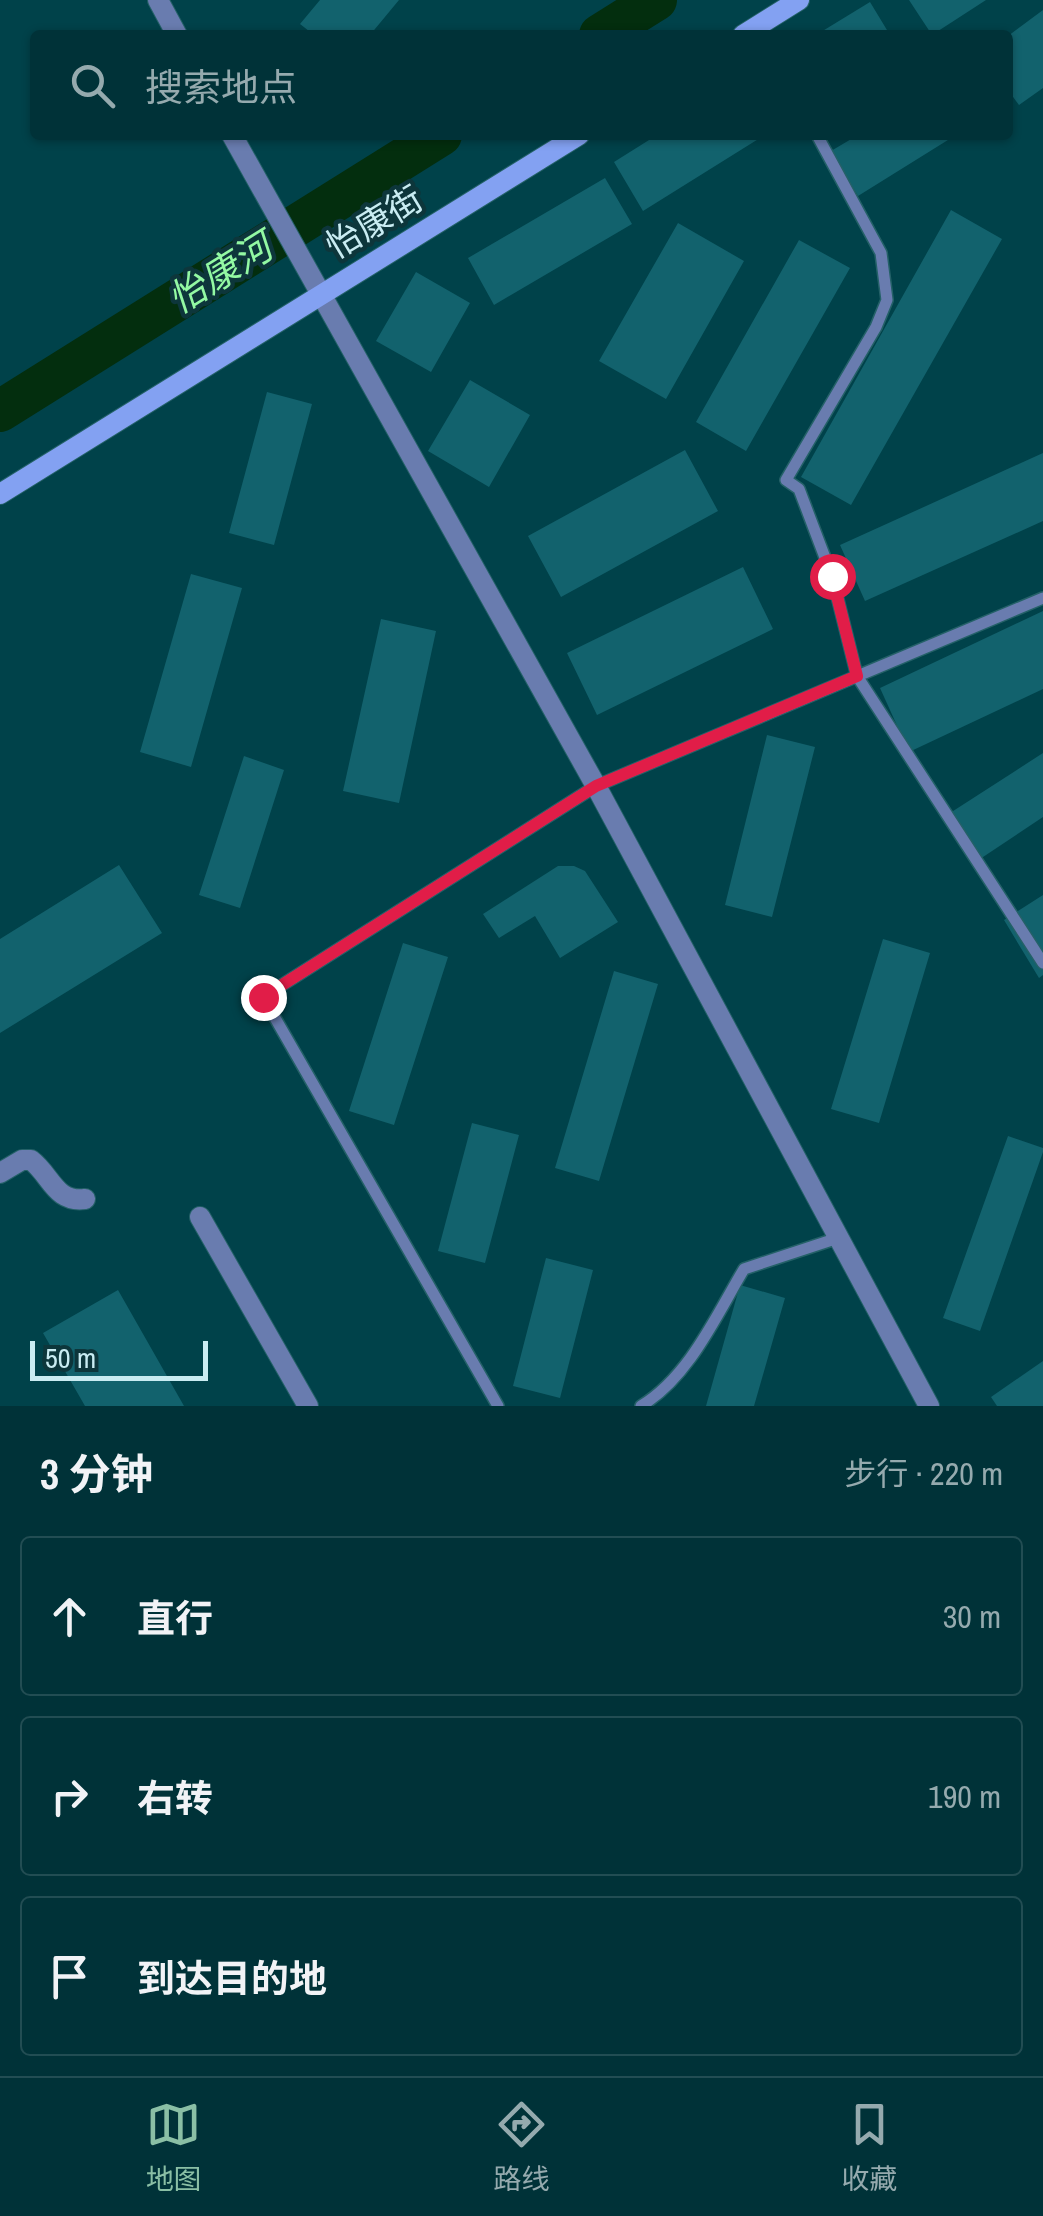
<!DOCTYPE html>
<html lang="zh">
<head>
<meta charset="utf-8">
<style>
  body { margin:0; font-family:"Archivo Narrow","Noto Sans SC",sans-serif; background:#0a3a40; color:#f1f3f6 }
  .scale { position:absolute; left:30px; bottom:25px; width:178px; box-sizing:border-box; padding-left:10px; border:5px solid #c9ecf2; border-top:0; font-size:28px; line-height:35px; white-space:nowrap; color:#c9ecf2; -webkit-text-stroke:8px #0d363b; paint-order:stroke }
  .stop { position:absolute; width:30px; height:30px; margin:-22px; border:8px solid #e11d48; border-radius:50%; background:#fff }
  .stop.end { background:#e11d48; border-color:#fff; box-shadow:0 2px 10px #0008 }
  .list { margin:0; padding:0; list-style:none }
  h2 { display:flex; justify-content:space-between; align-items:center; height:130px; margin:0; padding:0 40px; font-size:42px }
  h2 small { font-size:32px; font-weight:400; color:#95aaae }
  .list li { display:grid; grid-template-columns:65px 1fr auto; gap:30px; align-items:center; box-sizing:border-box; height:160px; margin:0 20px 20px; padding:0 20px; border:2px solid #224d53; border-radius:10px }
  .list b { display:block; font-size:38px; white-space:nowrap }
  .list em { font-size:32px; font-style:normal; color:#95aaae }
  .icon { flex:none; width:55px; height:55px; fill:none; stroke:currentColor; stroke-width:2; stroke-linecap:round; stroke-linejoin:round }
  .map { position:relative; flex:none; width:1043px; height:1406px; overflow:hidden }
  .search { position:absolute; background:#003238; box-shadow:0 2px 8px #0004; left:30px; right:30px; top:30px; height:110px; display:flex; align-items:center; gap:25px; box-sizing:border-box; padding:0 35px; border-radius:10px; color:#95aaae; font-size:38px }
  .sheet { height:670px; background:#003238 }
  nav { display:flex; justify-content:space-around; align-items:center; box-sizing:border-box; height:140px; border-top:2px solid #224d53; background:#003238; font-size:28px; color:#95aaae }
  nav a { display:grid; justify-items:center; gap:5px }
  nav .on { color:#8abfa5 }
  .map>svg:first-child { display:block }
</style>
</head>
<body>
<div class="map">
<svg width="1043" height="1406" viewBox="0 0 1043 1406">
  <rect width="100%" height="100%" fill="#00424a"/>
  <g fill="none" stroke-linecap="round" stroke-linejoin="round">
    <!-- river -->
    <path stroke="#032e0e" stroke-width="42" d="M 600,35 L 656,0
      M 0,411 L 441,135"/>
  </g>
  <!-- building -->
  <path fill="#12626d" d="M 320,0 L 399,0 L 370,35 L 314,35 L 300,24 Z
    M 909,0 L 986,0 L 932,35 Z
    M 870,2 L 890,35 L 816,35 Z
    M 1043,10 L 1043,88 L 1019,105 L 1008,90 L 1008,36 Z
    M 657,135 L 765,135 L 643,211 L 614,162 Z
    M 858,135 L 956,135 L 858,196 L 831,151 Z
    M 605,178 L 632,224 L 494,305 L 468,258 Z
    M 951,210 L 1002,239 L 851,505 L 801,477 Z
    M 678,223 L 744,261 L 666,399 L 599,361 Z
    M 799,240 L 850,268 L 746,451 L 696,422 Z
    M 416,272 L 470,303 L 431,372 L 376,341 Z
    M 470,380 L 530,415 L 489,487 L 428,451 Z
    M 267,392 L 312,404 L 274,545 L 229,533 Z
    M 685,450 L 718,511 L 561,597 L 528,536 Z
    M 1043,453 L 1043,521 L 865,601 L 840,545 Z
    M 743,567 L 773,629 L 597,715 L 567,653 Z
    M 191,574 L 242,588 L 191,767 L 140,752 Z
    M 1043,611 L 1043,689 L 909,752 L 880,688 Z
    M 381,619 L 436,631 L 399,803 L 343,791 Z
    M 767,735 L 815,747 L 772,917 L 725,905 Z
    M 1043,753 L 1043,817 L 980,859 L 950,813 Z
    M 244,756 L 284,770 L 240,908 L 199,895 Z
    M 119,865 L 162,933 L 0,1033 L 0,939 Z
    M 558,866 L 574,866 L 585,871 L 618,922 L 560,958 L 535,916 L 499,938 L 483,914 Z
    M 1043,895 L 1043,975 L 1039,978 L 1004,920 Z
    M 883,939 L 930,953 L 879,1123 L 831,1109 Z
    M 403,943 L 448,957 L 394,1125 L 349,1111 Z
    M 614,971 L 658,984 L 599,1181 L 555,1168 Z
    M 472,1123 L 519,1135 L 485,1263 L 438,1251 Z
    M 1008,1136 L 1043,1148 L 1043,1152 L 980,1331 L 943,1318 Z
    M 546,1258 L 593,1270 L 560,1398 L 513,1386 Z
    M 740,1285 L 785,1298 L 754,1406 L 706,1406 Z
    M 118,1290 L 184,1406 L 85,1406 L 43,1333 Z
    M 1043,1361 L 1043,1406 L 997,1406 L 991,1397 Z"/>
  <g fill="none" stroke-linecap="round" stroke-linejoin="round">
    <!-- lane casing -->
    <g stroke="#246168" stroke-width="14">
      <path id="lane" d="M 817,135 L 881,253 L 887,300 L 876,327 L 786,480 L 799,489 L 832,576 L 857,676 L 1043,963
        M 498,1406 L 263,997 L 596,786 L 1043,598
        M 641,1406 C 689,1377 716,1316 744,1269 L 838,1238"/>
    </g>
    <!-- street casing -->
    <g stroke="#246168" stroke-width="22">
      <path id="street" d="M 158,0 L 177,35
        M 232,135 L 596,786 L 929,1406
        M 0,1173 L 22,1160 L 31,1160 C 51,1175 55,1203 85,1199
        M 200,1217 L 308,1406"/>
    </g>
    <!-- secondary casing -->
    <g stroke="#246168" stroke-width="22">
      <path id="secondary" d="M 743,35 L 799,0
        M 0,494 L 579,135"/>
    </g>
    <!-- lane -->
    <use href="#lane" stroke="#697caf" stroke-width="11"/>
    <!-- street -->
    <use href="#street" stroke="#697caf" stroke-width="20"/>
    <!-- secondary -->
    <use href="#secondary" stroke="#83a1f2" stroke-width="20"/>
  </g>
  <g fill="none" stroke-linecap="round" stroke-linejoin="round">
    <!-- route -->
    <path stroke="#e11d48" stroke-width="12" d="M 263,997 L 596,786 L 857,676 L 832,576"/>
  </g>
  <g text-anchor="middle" dominant-baseline="central" stroke-width="9" stroke-linejoin="round" paint-order="stroke">
    <!-- street labels -->
    <g font-size="35" fill="#c9ecf2" stroke="#0d363b">
      <text transform="translate(374 222) rotate(-31)">怡康街</text>
    </g>
    <!-- water labels -->
    <g font-size="38" font-style="italic" fill="#93f9a3" stroke="#0d363b">
      <text transform="translate(220 273) rotate(-32)">怡康河</text>
    </g>
  </g>
</svg>
<div class="scale">50 m</div>
<div class="stop" style="left:832px;top:576px"></div>
<div class="stop end" style="left:263px;top:997px"></div>
<div class="search"><svg class="icon" aria-label="search" viewBox="0 0 24 24"><circle cx="10" cy="10" r="6"/><path d="M15 15l6 6"/></svg>搜索地点</div>
</div>
<section class="sheet">
<h2>3 分钟<small>步行 · 220 m</small></h2>
<ul class="list">
<li><svg class="icon" aria-label="ahead" viewBox="0 0 24 24"><path d="M12 20V5M6 11l6-6 6 6"/></svg><div><b>直行</b></div><em>30 m</em></li>
<li><svg class="icon" aria-label="right" viewBox="0 0 24 24"><path d="M7 20v-9h11M14 6l5 5-5 5"/></svg><div><b>右转</b></div><em>190 m</em></li>
<li><svg class="icon" aria-label="arrive" viewBox="0 0 24 24"><path d="M6 21V4h12l-3 4 3 4H6"/></svg><div><b>到达目的地</b></div></li>
</ul>
</section>
<nav>
<a class="on"><svg class="icon" aria-label="map" viewBox="0 0 24 24"><path d="M3 6l6-2 6 2 6-2v14l-6 2-6-2-6 2zM9 4v14M15 6v14"/></svg>地图</a>
<a><svg class="icon" aria-label="directions" viewBox="0 0 24 24"><path d="M12 3l9 9-9 9-9-9zM9 14v-3h6M13 9l2 2-2 2"/></svg>路线</a>
<a><svg class="icon" aria-label="saved" viewBox="0 0 24 24"><path d="M7 4h10v16l-5-4-5 4z"/></svg>收藏</a>
</nav>
</body>
</html>
